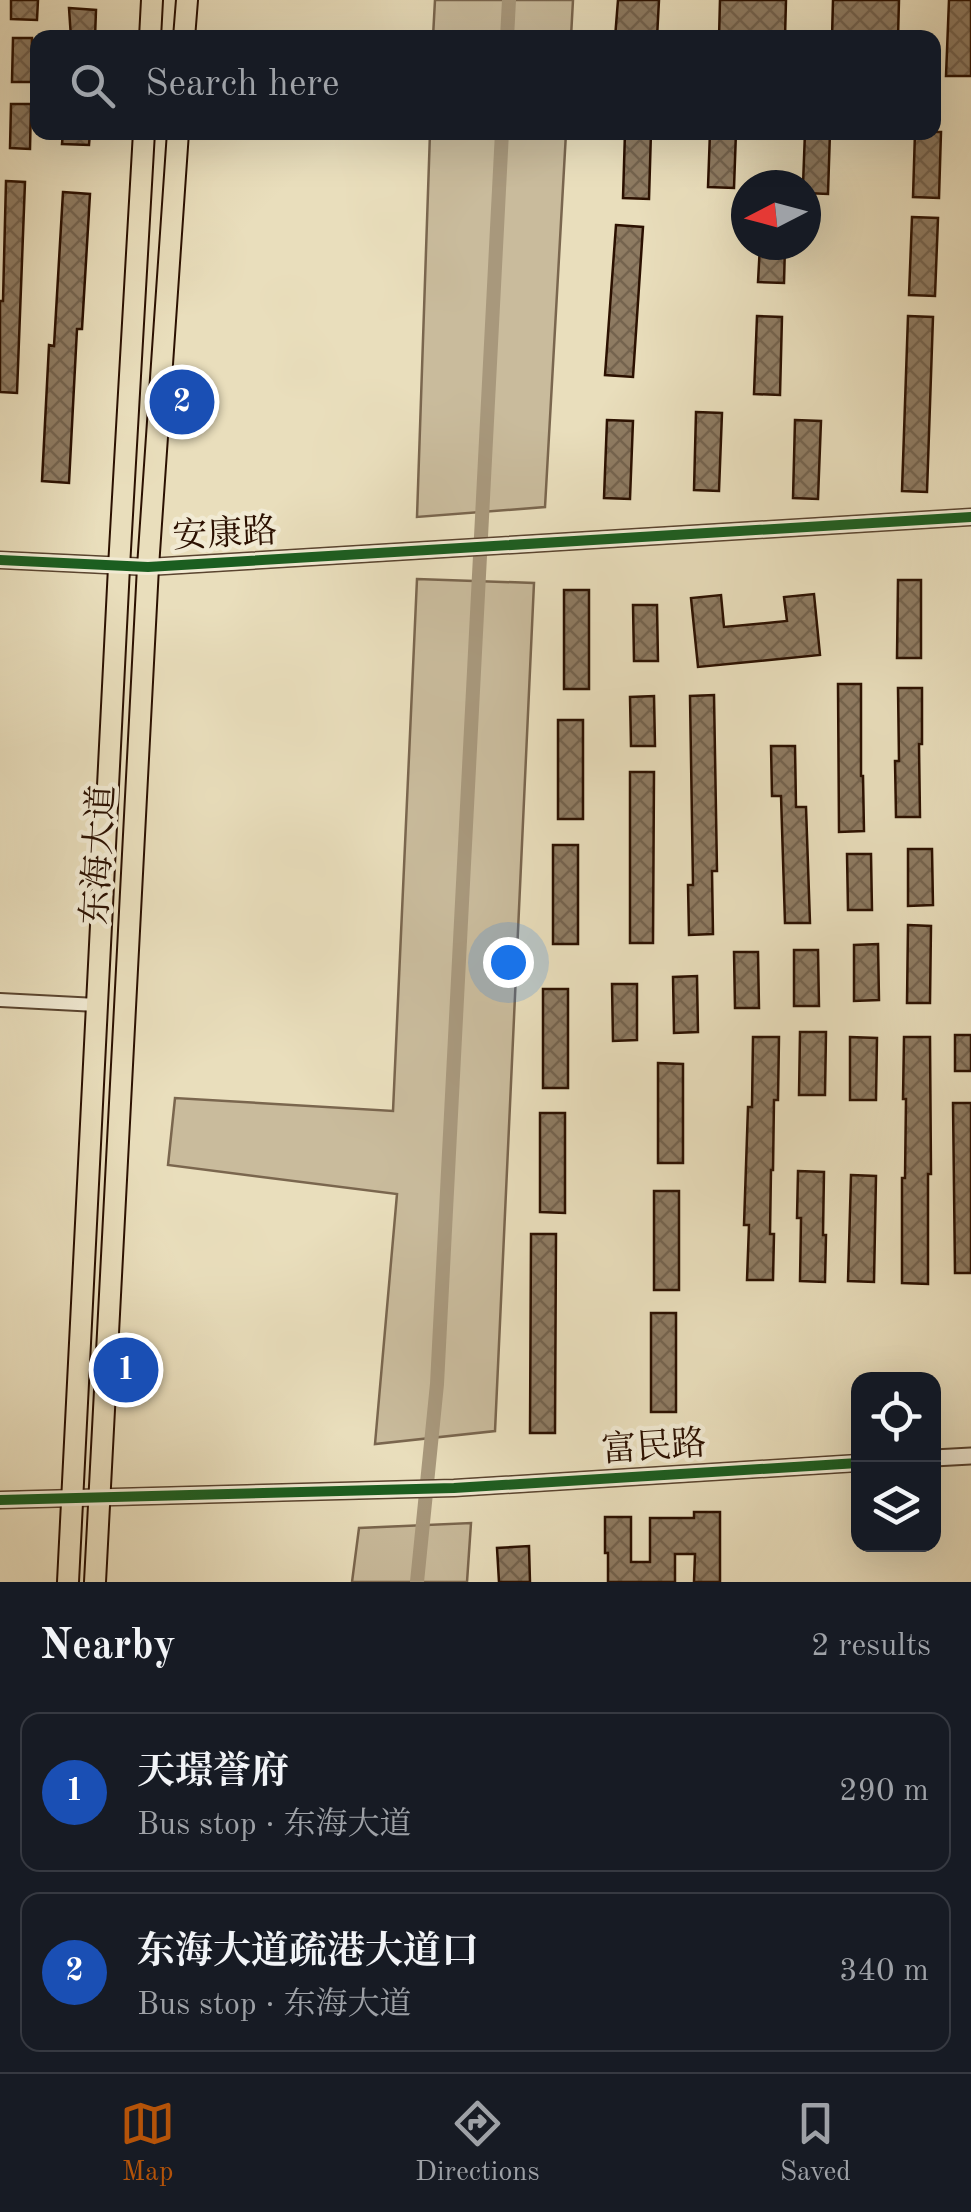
<!DOCTYPE html>
<html lang="en">
<head>
<meta charset="utf-8">
<style>
  body { margin:0; font-family:"Old Standard TT","Noto Serif SC",serif; background:#20242c; color:#f1f3f6 }
  .controls { position:absolute; right:30px; bottom:30px; display:grid; overflow:hidden; border-radius:20px; box-shadow:0 10px 40px #0002 }
  .controls button { width:90px; height:90px; display:grid; place-items:center; padding:0; border:0; border-bottom:2px solid #363941; background:#171b24; color:#f1f3f6; font:50px sans-serif }
  .compass { position:absolute; left:731px; top:170px; width:90px; height:90px; border-radius:50%; background:#171b24; box-shadow:0 10px 40px #0002; rotate:264deg }
  .you { position:absolute; left:508px; top:962px; width:35px; height:35px; margin:-25px; border:8px solid #fff; border-radius:50%; background:#1a73e8; box-shadow:0 0 0 15px #1a73e833 }
  .badge { display:grid; place-items:center; width:65px; height:65px; border-radius:50%; background:#b45309; color:#fff; font-size:32px; font-weight:700 }
  .pin { position:absolute; translate:-50% -50%; border:5px solid #fff; box-shadow:0 2px 10px #0006 }
  .list { margin:0; padding:0; list-style:none }
  h2 { display:flex; justify-content:space-between; align-items:center; height:130px; margin:0; padding:0 40px; font-size:42px }
  h2 small { font-size:32px; font-weight:400; color:#9ea1a6 }
  .list li { display:grid; grid-template-columns:65px 1fr auto; gap:30px; align-items:center; box-sizing:border-box; height:160px; margin:0 20px 20px; padding:0 20px; border:2px solid #363941; border-radius:20px }
  .list b { display:block; font-size:38px; white-space:nowrap }
  .list p { margin:0; font-size:32px; white-space:nowrap; color:#9ea1a6 }
  .list em { font-size:32px; font-style:normal; color:#9ea1a6 }
  .icon { flex:none; width:55px; height:55px; fill:none; stroke:currentColor; stroke-width:2; stroke-linecap:round; stroke-linejoin:round }
  .map { position:relative; flex:none; width:971px; height:1582px; overflow:hidden }
  .search { position:absolute; background:#171b24; box-shadow:0 10px 40px #0002; left:30px; right:30px; top:30px; height:110px; display:flex; align-items:center; gap:25px; box-sizing:border-box; padding:0 35px; border-radius:20px; color:#9ea1a6; font-size:38px }
  .sheet { height:490px; background:#171b24 }
  nav { display:flex; justify-content:space-around; align-items:center; box-sizing:border-box; height:140px; border-top:2px solid #363941; background:#171b24; font-size:28px; color:#9ea1a6 }
  nav a { display:grid; justify-items:center; gap:5px }
  nav .on { color:#b45309 }
  .map>svg:first-child { display:block }
</style>
</head>
<body>
<div class="map">
<svg width="971" height="1582" viewBox="0 0 971 1582">
  <defs>
    <pattern id="building-cross-hatch" width="8" height="8" patternUnits="userSpaceOnUse" patternTransform="scale(2.5)"><rect width="8" height="8" fill="#8e7b62"/><path d="M0 0l8 8M0 8l8-8" fill="none" stroke="#74634e"/></pattern>
  </defs>
  <rect width="100%" height="100%" fill="#e9debc"/>
  <filter id="stains"><feTurbulence type="fractalNoise" baseFrequency=".002" numOctaves="4"/><feColorMatrix values="0 0 0 0 .2 0 0 0 0 .09 0 0 0 0 .02 0 0 0 .5 -.17"/></filter>
  <radialGradient id="worn" r=".72"><stop offset=".6" stop-color="#630" stop-opacity="0"/><stop offset="1" stop-color="#630" stop-opacity=".3"/></radialGradient>
  <!-- park -->
  <path fill="#c9bb9c" stroke="#7a664e" stroke-width="2.5" d="M 435,0 L 573,0 L 571,37 L 433,37 Z
    M 430,133 L 566,133 L 545,507 L 417,517 Z
    M 417,579 L 534,583 L 495,1431 L 375,1444 L 397,1194 L 168,1165 L 175,1098 L 393,1111 Z
    M 471,1523 L 467,1582 L 352,1582 L 359,1528 Z"/>
  <g fill="none" stroke-linecap="round" stroke-linejoin="round">
    <!-- canal -->
    <path stroke="#a8987c" stroke-width="14" d="M 507,38 L 509,0
      M 417,1582 L 437,1384 L 502,132"/>
  </g>
  <!-- building -->
  <path fill="url(#building-cross-hatch)" stroke="#2b1000" stroke-width="2.5" d="M 11,0 L 38,0 L 37,20 L 11,19 Z
    M 618,0 L 659,0 L 657,38 L 615,38 Z
    M 720,0 L 786,0 L 785,38 L 719,38 Z
    M 833,0 L 899,0 L 898,38 L 832,38 Z
    M 949,0 L 971,0 L 971,76 L 946,76 Z
    M 69,8 L 96,10 L 95,38 L 71,38 Z
    M 13,38 L 32,38 L 31,82 L 12,82 Z
    M 11,104 L 31,104 L 30,149 L 10,148 Z
    M 63,132 L 90,132 L 89,145 L 62,144 Z
    M 625,132 L 651,132 L 649,199 L 623,198 Z
    M 710,132 L 736,132 L 734,188 L 708,187 Z
    M 805,132 L 830,132 L 828,194 L 806,193 L 806,185 L 803,185 Z
    M 915,132 L 941,132 L 939,198 L 913,197 Z
    M 6,181 L 25,182 L 17,393 L 0,392 L 0,301 L 3,301 Z
    M 63,192 L 90,194 L 82,329 L 77,329 L 69,483 L 42,481 L 49,345 L 54,346 Z
    M 912,217 L 938,218 L 935,296 L 909,295 Z
    M 616,225 L 643,227 L 633,377 L 605,375 Z
    M 760,245 L 785,245 L 784,283 L 758,282 Z
    M 757,316 L 782,317 L 780,395 L 754,394 Z
    M 908,316 L 933,317 L 927,492 L 902,491 Z
    M 696,412 L 722,413 L 719,491 L 694,490 Z
    M 607,420 L 633,421 L 630,499 L 604,498 Z
    M 795,420 L 821,421 L 818,499 L 793,498 Z
    M 898,580 L 921,580 L 921,658 L 897,658 Z
    M 564,590 L 589,590 L 589,689 L 564,689 Z
    M 814,594 L 820,655 L 698,667 L 691,598 L 721,595 L 724,627 L 787,621 L 784,597 Z
    M 633,605 L 657,605 L 658,661 L 634,661 Z
    M 838,684 L 861,684 L 861,776 L 863,776 L 864,831 L 839,832 Z
    M 898,688 L 922,688 L 922,744 L 919,744 L 920,817 L 896,817 L 895,761 L 899,761 Z
    M 714,695 L 717,871 L 712,871 L 713,934 L 689,935 L 688,885 L 693,885 L 690,696 Z
    M 654,696 L 655,746 L 631,746 L 630,697 Z
    M 558,720 L 583,720 L 583,819 L 558,819 Z
    M 771,746 L 795,746 L 796,807 L 806,807 L 810,923 L 785,923 L 781,796 L 772,796 Z
    M 630,772 L 654,772 L 653,943 L 630,943 Z
    M 553,845 L 578,845 L 578,944 L 553,944 Z
    M 908,849 L 932,849 L 933,905 L 908,906 Z
    M 847,854 L 871,854 L 872,910 L 848,910 Z
    M 908,925 L 931,926 L 930,1003 L 907,1003 Z
    M 878,944 L 879,1000 L 854,1001 L 854,945 Z
    M 794,950 L 818,950 L 819,1006 L 794,1006 Z
    M 734,952 L 758,952 L 759,1008 L 735,1008 Z
    M 697,976 L 698,1032 L 674,1033 L 673,977 Z
    M 612,984 L 637,984 L 637,1040 L 613,1041 Z
    M 543,989 L 568,989 L 568,1088 L 543,1088 Z
    M 800,1032 L 826,1032 L 825,1095 L 799,1095 Z
    M 955,1035 L 971,1035 L 971,1071 L 955,1071 Z
    M 753,1037 L 779,1037 L 778,1100 L 774,1100 L 773,1170 L 771,1170 L 770,1234 L 774,1234 L 773,1280 L 747,1280 L 749,1225 L 744,1225 L 748,1107 L 752,1107 Z
    M 850,1037 L 877,1038 L 876,1100 L 850,1100 Z
    M 904,1037 L 930,1037 L 931,1174 L 928,1174 L 928,1284 L 902,1283 L 902,1178 L 905,1178 L 906,1099 L 903,1099 Z
    M 658,1063 L 683,1064 L 683,1163 L 658,1163 Z
    M 953,1103 L 971,1103 L 971,1273 L 955,1273 Z
    M 540,1113 L 565,1113 L 565,1213 L 540,1212 Z
    M 798,1171 L 824,1172 L 823,1235 L 826,1235 L 825,1282 L 800,1281 L 801,1218 L 797,1218 Z
    M 851,1175 L 876,1176 L 874,1282 L 848,1281 Z
    M 654,1191 L 679,1191 L 679,1290 L 654,1290 Z
    M 531,1234 L 556,1234 L 555,1433 L 530,1433 Z
    M 651,1313 L 676,1313 L 676,1412 L 651,1412 Z
    M 694,1512 L 720,1512 L 720,1582 L 694,1582 L 695,1554 L 675,1554 L 675,1582 L 608,1582 L 608,1553 L 605,1553 L 605,1517 L 631,1517 L 631,1562 L 650,1562 L 650,1518 L 694,1518 Z
    M 529,1546 L 530,1582 L 499,1582 L 497,1548 Z"/>
  <g fill="none" stroke-linecap="round" stroke-linejoin="round">
    <!-- minor casing -->
    <g stroke="#5a442f" stroke-width="16">
      <path id="minor" d="M 0,1000 L 97,1005"/>
    </g>
    <!-- tertiary casing -->
    <g stroke="#5a442f" stroke-width="19">
      <path id="tertiary" d="M 0,560 L 148,567 L 971,517
        M 934,1458 L 971,1456
        M 0,1500 L 454,1488 L 858,1463"/>
    </g>
    <!-- primary casing -->
    <g stroke="#2b1000" stroke-width="24">
      <path id="primary" d="M 150,38 L 152,0
        M 184,38 L 187,0
        M 68,1582 L 119,567 L 144,132
        M 95,1582 L 148,567 L 178,132"/>
    </g>
    <!-- minor -->
    <use href="#minor" stroke="#f1ead3" stroke-width="12"/>
    <!-- tertiary -->
    <use href="#tertiary" stroke="#f1ead3" stroke-width="15"/>
    <!-- primary -->
    <use href="#primary" stroke="#e9debc" stroke-width="20"/>
    <!-- cycleway casing -->
    <g stroke="#f1ead3" stroke-width="16">
      <path id="cycleway" d="M 0,560 L 148,567 L 971,517
        M 0,1500 L 454,1488 L 858,1463"/>
    </g>
    <!-- cycleway -->
    <use href="#cycleway" stroke="#1b5e20" stroke-width="10"/>
  </g>
  <g text-anchor="middle" dominant-baseline="central" stroke-width="9" stroke-linejoin="round" paint-order="stroke">
    <!-- street labels -->
    <g font-size="35" fill="#2b1000" stroke="#f1ead3">
      <text transform="translate(225 535) rotate(-3)">安康路</text>
      <text transform="translate(100 855) rotate(-87)">东海大道</text>
      <text transform="translate(654 1448) rotate(-4)">富民路</text>
    </g>
  </g>
  <rect width="100%" height="100%" filter="url(#stains)"/>
  <rect width="100%" height="100%" fill="url(#worn)"/>
</svg>
<div class="controls">
<button><svg class="icon" aria-label="locate" viewBox="0 0 24 24"><circle cx="12" cy="12" r="6"/><path d="M12 2v4M12 18v4M2 12h4M18 12h4"/></svg></button>
<button><svg class="icon" aria-label="layers" viewBox="0 0 24 24"><path d="M12 4l9 5-9 5-9-5zM3 14l9 5 9-5"/></svg></button>
</div>
<svg class="compass" viewBox="-18 -18 36 36"><path d="M0-13l5 13h-10z" fill="#e53935"/><path d="M0 13l5-13h-10z" fill="#9ea1a6"/></svg>
<div class="you"></div>
<div class="pin badge" style="left:126px;top:1370px;background:#1a4fb4">1</div>
<div class="pin badge" style="left:182px;top:402px;background:#1a4fb4">2</div>
<div class="search"><svg class="icon" aria-label="search" viewBox="0 0 24 24"><circle cx="10" cy="10" r="6"/><path d="M15 15l6 6"/></svg>Search here</div>
</div>
<section class="sheet">
<h2>Nearby<small>2 results</small></h2>
<ul class="list">
<li><span class="badge" style="background:#1a4fb4">1</span><div><b>天璟誉府</b><p>Bus stop · 东海大道</p></div><em>290 m</em></li>
<li><span class="badge" style="background:#1a4fb4">2</span><div><b>东海大道疏港大道口</b><p>Bus stop · 东海大道</p></div><em>340 m</em></li>
</ul>
</section>
<nav>
<a class="on"><svg class="icon" aria-label="map" viewBox="0 0 24 24"><path d="M3 6l6-2 6 2 6-2v14l-6 2-6-2-6 2zM9 4v14M15 6v14"/></svg>Map</a>
<a><svg class="icon" aria-label="directions" viewBox="0 0 24 24"><path d="M12 3l9 9-9 9-9-9zM9 14v-3h6M13 9l2 2-2 2"/></svg>Directions</a>
<a><svg class="icon" aria-label="saved" viewBox="0 0 24 24"><path d="M7 4h10v16l-5-4-5 4z"/></svg>Saved</a>
</nav>
</body>
</html>
